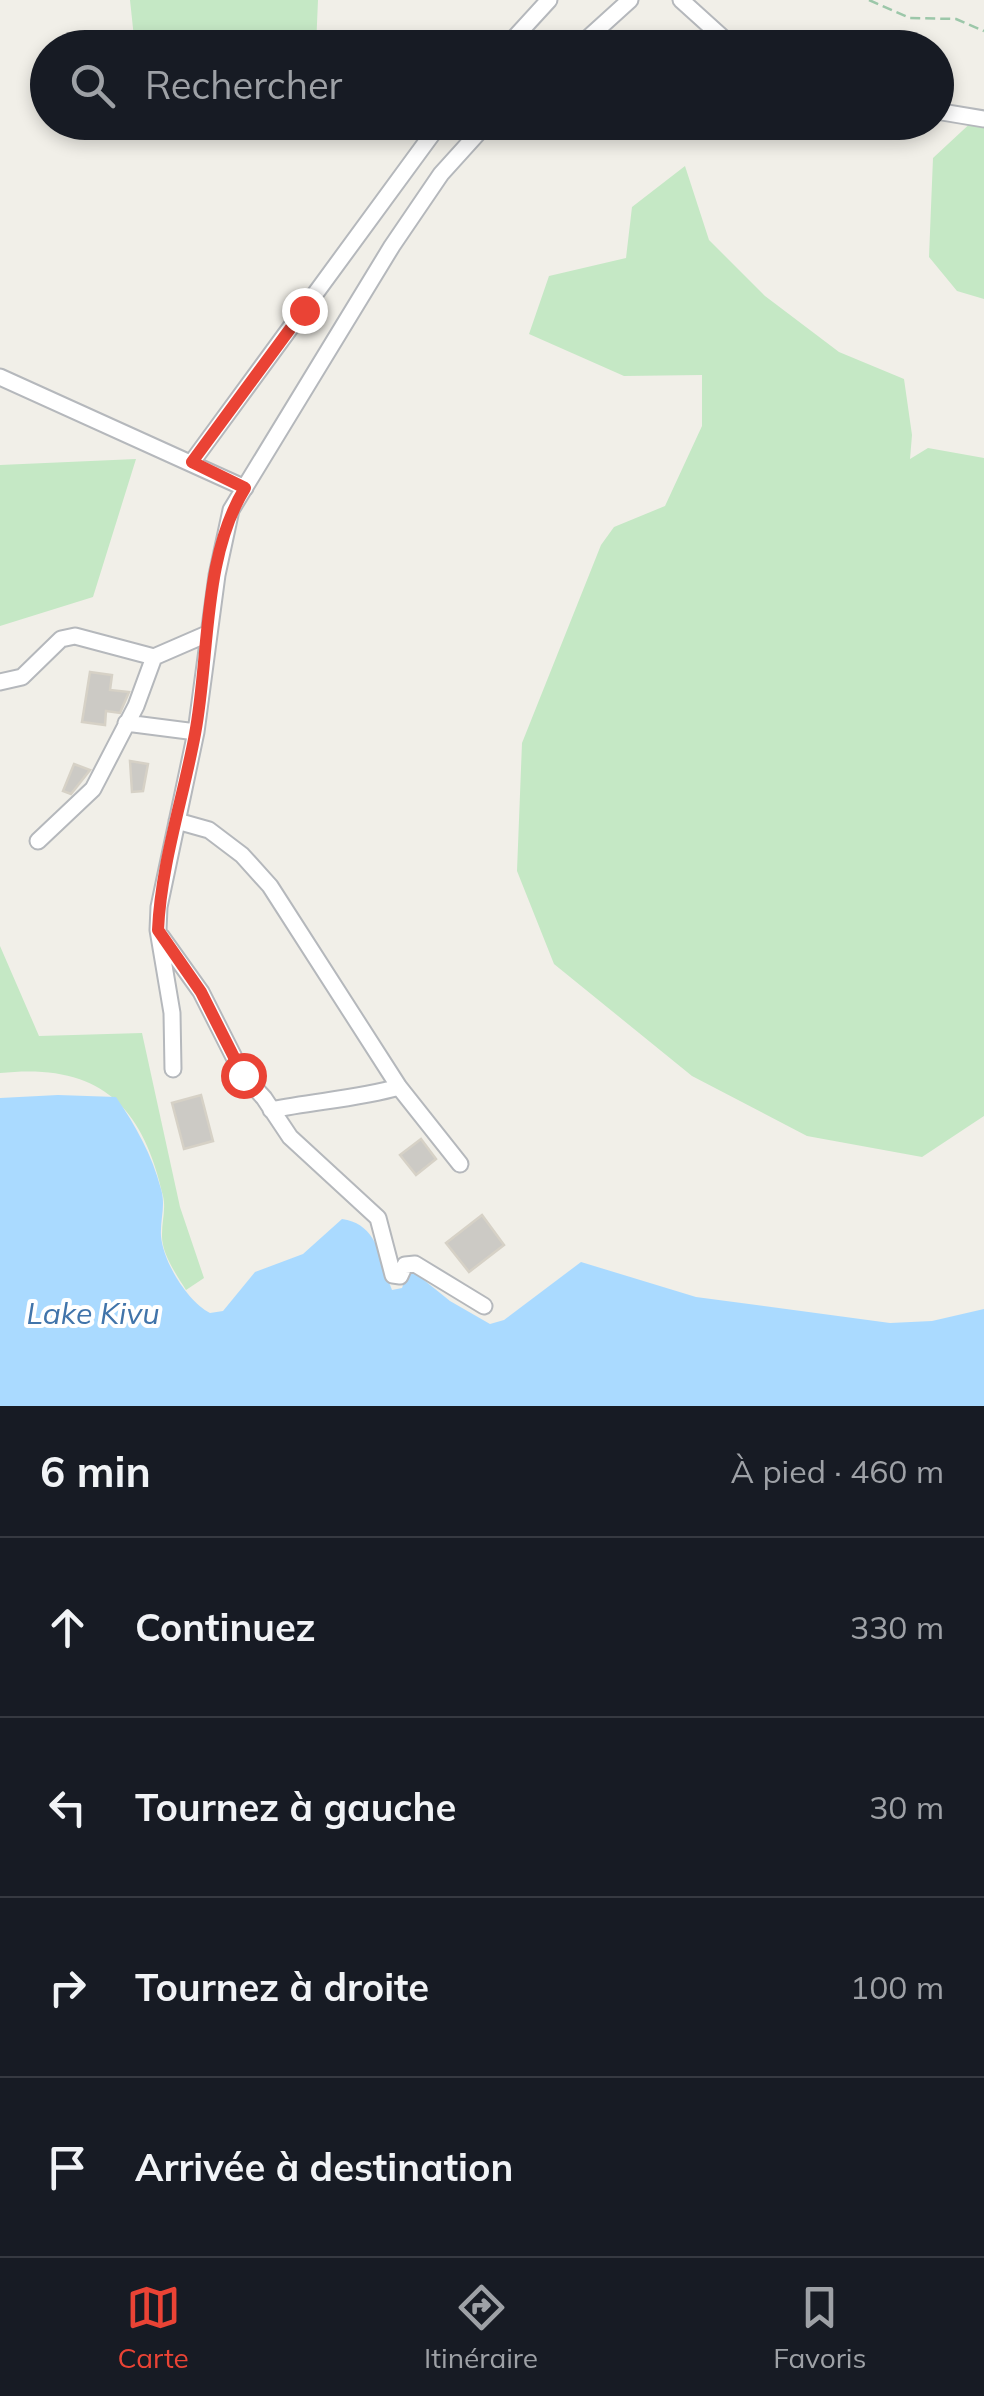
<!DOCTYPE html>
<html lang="fr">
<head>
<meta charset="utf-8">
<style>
  body { margin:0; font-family:Mulish,sans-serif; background:#242831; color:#f1f3f6 }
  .stop { position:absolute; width:30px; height:30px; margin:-22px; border:8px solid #ea4335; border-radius:50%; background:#fff }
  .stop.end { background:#ea4335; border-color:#fff; box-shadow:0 2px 10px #0008 }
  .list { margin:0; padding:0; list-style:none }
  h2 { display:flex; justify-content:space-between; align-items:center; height:130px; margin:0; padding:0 40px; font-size:42px }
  h2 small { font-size:32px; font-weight:400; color:#9ea1a6 }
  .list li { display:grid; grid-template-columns:65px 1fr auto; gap:30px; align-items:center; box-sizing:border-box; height:180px; padding:0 40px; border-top:2px solid #363941 }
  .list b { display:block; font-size:38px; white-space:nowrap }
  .list em { font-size:32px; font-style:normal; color:#9ea1a6 }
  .icon { flex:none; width:55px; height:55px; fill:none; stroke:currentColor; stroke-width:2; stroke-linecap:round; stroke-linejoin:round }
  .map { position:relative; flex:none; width:984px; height:1406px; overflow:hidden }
  .search { position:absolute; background:#171b24; box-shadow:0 5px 15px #0003; left:30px; right:30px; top:30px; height:110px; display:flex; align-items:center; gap:25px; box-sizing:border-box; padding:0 35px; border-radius:55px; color:#9ea1a6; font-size:38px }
  .sheet { height:850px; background:#171b24 }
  nav { display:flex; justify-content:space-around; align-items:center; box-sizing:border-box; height:140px; border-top:2px solid #363941; background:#171b24; font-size:28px; color:#9ea1a6 }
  nav a { display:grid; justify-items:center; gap:5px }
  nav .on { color:#ea4335 }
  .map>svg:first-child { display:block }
</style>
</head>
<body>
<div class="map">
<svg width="984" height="1406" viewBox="0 0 984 1406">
  <rect width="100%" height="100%" fill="#f1efe8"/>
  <!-- green -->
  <path fill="#c5e8c5" d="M 130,0 L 318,0 L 316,47 L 135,47 Z
    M 984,116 L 984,299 L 957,291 L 929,257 L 933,158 L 976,118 Z
    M 685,166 L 709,240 L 765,296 L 839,352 L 904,379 L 912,435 L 910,459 L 928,448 L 984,458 L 984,1116 L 922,1157 L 807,1136 L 692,1076 L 554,964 L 517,871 L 522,743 L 601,545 L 614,527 L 665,506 L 702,426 L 702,375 L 624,376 L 529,334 L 549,276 L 626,258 L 632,207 Z
    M 136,459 L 93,597 L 0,626 L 0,465 Z
    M 0,946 L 39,1036 L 142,1033 L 180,1207 L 204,1278 L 186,1290 C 176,1274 161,1253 162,1234 C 162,1220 166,1210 163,1196 C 142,1101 96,1063 0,1073 Z"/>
  <!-- water -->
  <path fill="#aadaff" d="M 58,1095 L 116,1097 C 136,1126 152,1155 161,1189 C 166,1206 160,1219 161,1236 C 163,1262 188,1302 210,1313 L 223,1311 L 255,1272 L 303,1254 L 342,1219 C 379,1224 380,1261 392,1290 L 402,1288 L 409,1268 L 450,1301 L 490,1324 L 504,1320 L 581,1262 L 696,1297 L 890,1323 L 932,1321 L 984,1309 L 984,1406 L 0,1406 L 0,1098 Z"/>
  <!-- building -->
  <path fill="#cccac5" stroke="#d6d1c6" stroke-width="2.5" d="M 90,672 L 112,675 L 110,690 L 129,692 L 120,713 L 106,711 L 105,725 L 82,722 Z
    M 130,761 L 148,764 L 143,791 L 132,792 Z
    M 74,764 L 90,770 L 71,794 L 63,791 Z
    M 201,1095 L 213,1141 L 184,1149 L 172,1103 Z
    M 421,1139 L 436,1159 L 416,1175 L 400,1155 Z
    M 482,1215 L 504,1245 L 469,1272 L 446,1243 Z"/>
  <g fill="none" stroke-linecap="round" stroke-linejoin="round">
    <!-- minor casing -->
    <g stroke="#b5b8bc" stroke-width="19">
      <path id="minor" d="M 681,0 L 722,37 L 723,48
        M 505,48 L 549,0
        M 577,48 L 630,0
        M 936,111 L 984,119
        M 0,377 L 245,488
        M 192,462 L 441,122
        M 0,682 L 22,677 L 61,639 L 75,636 L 154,657 L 207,634
        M 126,723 L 196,732
        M 177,821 L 209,830 L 242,855 L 270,886 L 399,1087 L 460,1164
        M 38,841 L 93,789 L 136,706 L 154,657
        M 161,936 L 201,992 L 243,1075 L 264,1098 L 290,1137 L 378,1218 L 393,1275 L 400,1276 L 405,1265 L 415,1264 L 484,1306
        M 173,1069 L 172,1013 L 158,930 L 159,907 L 196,732 L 217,575 L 231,510 L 392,246 L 441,174 L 488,122
        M 271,1110 C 314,1101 357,1099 399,1087"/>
    </g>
    <!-- path -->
    <path stroke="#9cc7a9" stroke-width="2.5" stroke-dasharray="10 5" stroke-linecap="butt" d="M 869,0 L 910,18 L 956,19 L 984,31"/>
    <!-- minor -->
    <use href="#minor" stroke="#fff" stroke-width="15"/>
  </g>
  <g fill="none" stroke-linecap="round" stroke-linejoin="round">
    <!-- route -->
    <path stroke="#ea4335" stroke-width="12" d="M 243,1075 L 201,992 L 158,930 C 161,864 183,799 195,734 C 210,655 202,558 245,488 L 192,462 L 304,310"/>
  </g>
  <g text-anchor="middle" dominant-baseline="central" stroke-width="8" stroke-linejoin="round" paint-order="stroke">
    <!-- water labels -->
    <g font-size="30" font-style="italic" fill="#4174aa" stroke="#fff">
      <text x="93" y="1313">Lake Kivu</text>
    </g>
  </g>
</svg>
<div class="stop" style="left:243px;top:1075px"></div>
<div class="stop end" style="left:304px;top:310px"></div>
<div class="search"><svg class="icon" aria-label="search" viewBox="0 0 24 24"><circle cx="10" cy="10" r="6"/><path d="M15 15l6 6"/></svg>Rechercher</div>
</div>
<section class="sheet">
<h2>6 min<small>À pied · 460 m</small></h2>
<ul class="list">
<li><svg class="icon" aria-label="ahead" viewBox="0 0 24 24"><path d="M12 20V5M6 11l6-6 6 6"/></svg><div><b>Continuez</b></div><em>330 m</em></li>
<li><svg class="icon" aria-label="left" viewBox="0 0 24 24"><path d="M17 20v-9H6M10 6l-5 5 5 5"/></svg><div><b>Tournez à gauche</b></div><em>30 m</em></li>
<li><svg class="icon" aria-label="right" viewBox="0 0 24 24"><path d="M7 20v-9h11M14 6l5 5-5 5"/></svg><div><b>Tournez à droite</b></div><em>100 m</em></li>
<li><svg class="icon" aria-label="arrive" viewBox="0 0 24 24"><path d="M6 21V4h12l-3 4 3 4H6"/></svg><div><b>Arrivée à destination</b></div></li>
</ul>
</section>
<nav>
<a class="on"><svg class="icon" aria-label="map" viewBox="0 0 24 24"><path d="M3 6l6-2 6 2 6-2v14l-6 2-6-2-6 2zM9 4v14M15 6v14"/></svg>Carte</a>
<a><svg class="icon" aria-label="directions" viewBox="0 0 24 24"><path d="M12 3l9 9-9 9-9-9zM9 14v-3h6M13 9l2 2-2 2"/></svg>Itinéraire</a>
<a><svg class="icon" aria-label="saved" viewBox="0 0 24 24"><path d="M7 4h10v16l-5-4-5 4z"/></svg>Favoris</a>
</nav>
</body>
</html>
